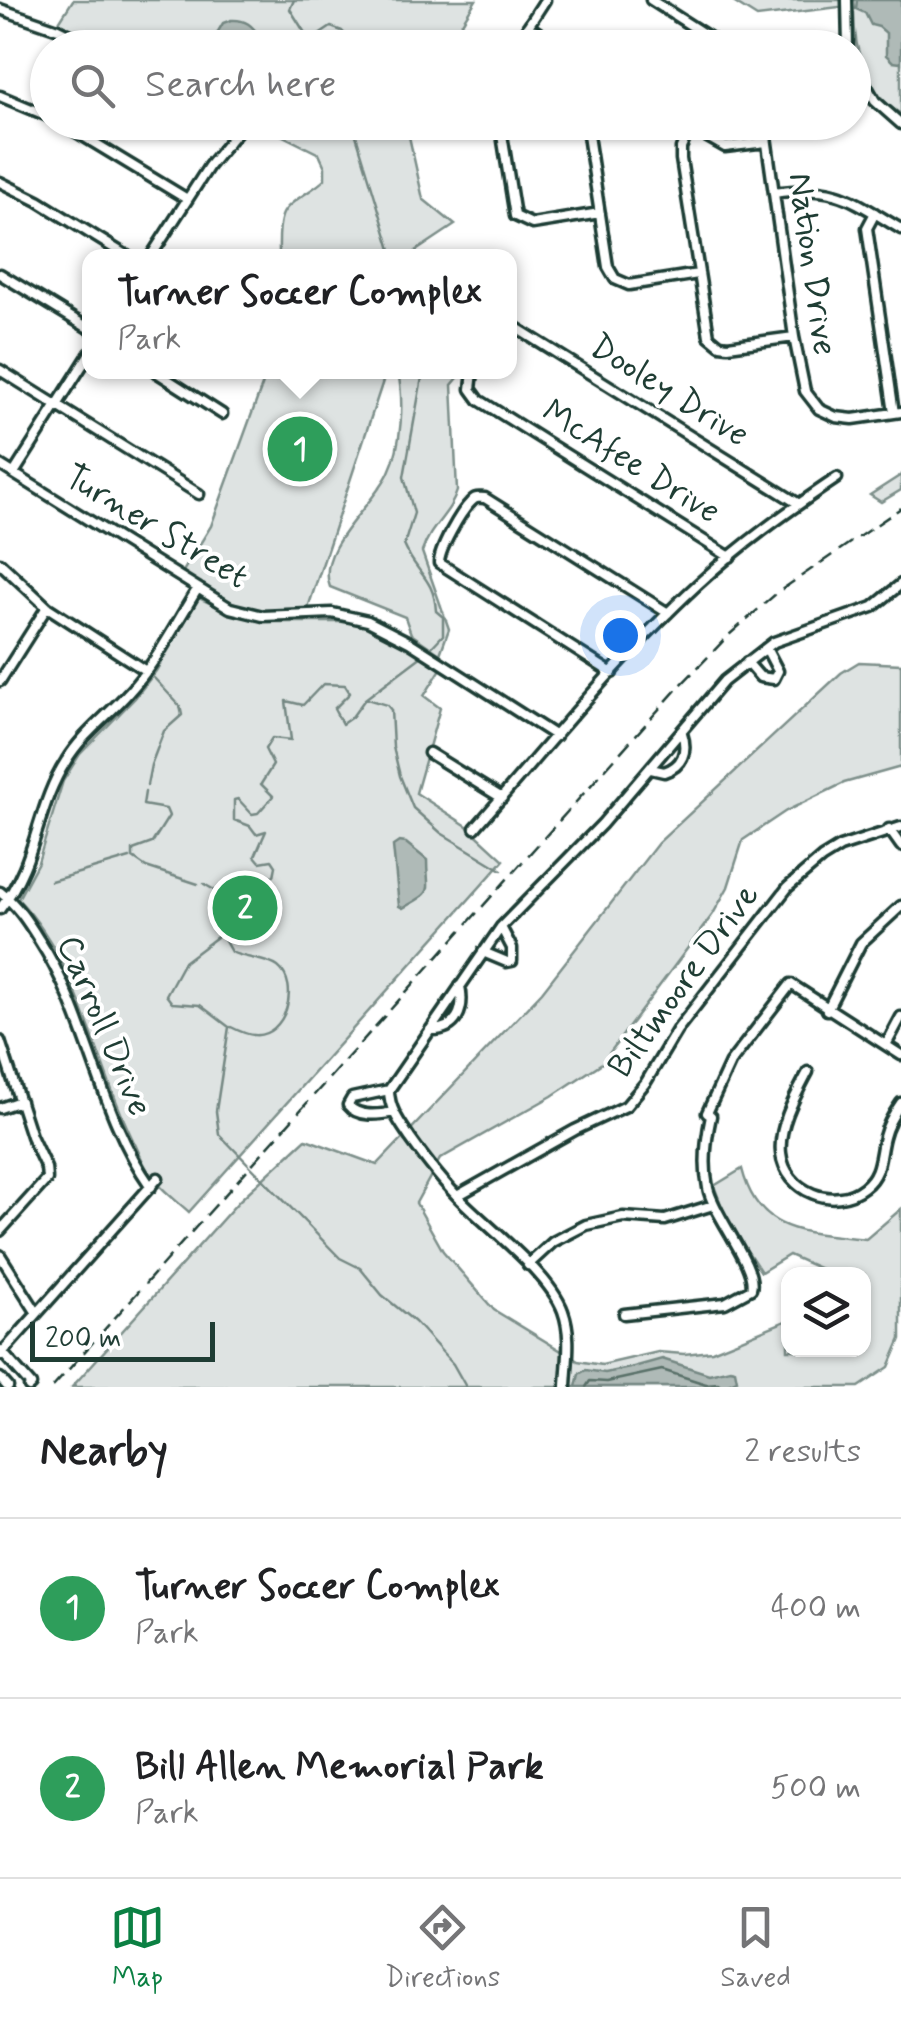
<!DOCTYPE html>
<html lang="en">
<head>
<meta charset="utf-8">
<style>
  body { margin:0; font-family:Mynerve,sans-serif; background:#f6f6f6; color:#202124 }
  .controls { position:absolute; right:30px; bottom:30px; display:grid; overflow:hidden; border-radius:20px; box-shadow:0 2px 8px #0004 }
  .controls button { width:90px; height:90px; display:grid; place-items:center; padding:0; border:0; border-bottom:2px solid #e0e0e0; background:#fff; color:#202124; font:50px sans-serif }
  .scale { position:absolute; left:30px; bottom:25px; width:185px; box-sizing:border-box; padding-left:10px; border:5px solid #1f3d34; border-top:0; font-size:28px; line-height:35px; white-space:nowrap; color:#1f3d34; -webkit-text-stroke:8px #fff; paint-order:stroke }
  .you { position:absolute; left:620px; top:635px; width:35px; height:35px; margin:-25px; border:8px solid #fff; border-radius:50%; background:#1a73e8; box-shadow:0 0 0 15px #1a73e833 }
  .badge { display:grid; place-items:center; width:65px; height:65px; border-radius:50%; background:#0b8043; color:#fff; font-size:32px; font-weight:700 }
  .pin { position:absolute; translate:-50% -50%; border:5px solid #fff; box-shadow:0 2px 10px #0006 }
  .popup { position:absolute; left:82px; top:249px; width:435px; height:130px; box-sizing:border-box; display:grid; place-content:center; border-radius:20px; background:#fff; filter:drop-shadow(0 2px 8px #0005); font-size:32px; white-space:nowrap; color:#757577 }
  .popup b { font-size:38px; color:#202124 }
  .popup::after { content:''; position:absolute; left:50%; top:100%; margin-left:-20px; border:20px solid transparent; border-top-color:#fff }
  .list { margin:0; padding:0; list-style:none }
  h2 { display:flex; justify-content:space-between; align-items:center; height:130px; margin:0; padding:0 40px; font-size:42px }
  h2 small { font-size:32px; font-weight:400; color:#757577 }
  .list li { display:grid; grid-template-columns:65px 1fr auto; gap:30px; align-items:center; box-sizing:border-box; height:180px; padding:0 40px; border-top:2px solid #e0e0e0 }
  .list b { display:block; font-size:38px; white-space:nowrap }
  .list p { margin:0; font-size:32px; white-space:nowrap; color:#757577 }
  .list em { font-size:32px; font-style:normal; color:#757577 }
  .icon { flex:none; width:55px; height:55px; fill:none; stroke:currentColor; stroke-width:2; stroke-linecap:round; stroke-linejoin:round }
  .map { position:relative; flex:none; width:901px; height:1387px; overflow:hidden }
  .search { position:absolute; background:#fff; box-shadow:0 2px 8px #0004; left:30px; right:30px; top:30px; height:110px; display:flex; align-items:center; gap:25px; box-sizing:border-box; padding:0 35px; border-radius:55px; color:#757577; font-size:38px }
  .sheet { height:490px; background:#fff }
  nav { display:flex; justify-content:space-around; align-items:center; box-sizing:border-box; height:140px; border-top:2px solid #e0e0e0; background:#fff; font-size:28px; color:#757577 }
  nav a { display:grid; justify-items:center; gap:5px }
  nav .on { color:#0b8043 }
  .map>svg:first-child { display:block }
</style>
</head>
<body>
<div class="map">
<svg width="901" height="1387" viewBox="0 0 901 1387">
  <rect width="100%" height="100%" fill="#fff"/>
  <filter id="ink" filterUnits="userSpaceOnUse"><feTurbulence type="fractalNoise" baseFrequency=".01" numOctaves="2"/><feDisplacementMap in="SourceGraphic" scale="20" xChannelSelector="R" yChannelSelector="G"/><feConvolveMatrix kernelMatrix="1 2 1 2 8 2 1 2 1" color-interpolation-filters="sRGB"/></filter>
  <g filter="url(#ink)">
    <!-- green -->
    <path fill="#dee3e2" stroke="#7e908b" stroke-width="2.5" d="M 73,0 L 476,0 L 447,47 L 101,47 L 59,22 Z
      M 730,0 L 901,0 L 901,114 C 866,92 854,52 854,13 L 839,7 L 757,17 Z
      M 257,123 L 406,123 L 423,199 L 455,225 L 416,251 L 418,256 L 279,256 C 279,244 278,227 282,216 C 287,201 314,191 325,179 L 325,167 L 319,154 Z
      M 267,372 L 386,372 L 307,611 C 249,616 229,603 182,573 L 211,526 Z
      M 398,372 L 463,372 L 452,385 L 457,491 C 450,515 431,524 422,552 L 449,629 L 440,654 L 411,634 L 405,617 L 330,587 C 315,548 375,504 389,472 C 402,445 404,401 398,372 Z
      M 901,475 L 901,490 L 881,502 L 870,495 Z
      M 199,598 L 231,613 L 269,622 L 355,622 L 387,634 L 441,669 L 424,696 L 440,708 L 416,793 L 467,826 L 504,860 L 189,1212 C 177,1201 160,1189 151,1175 C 143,1165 139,1151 133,1140 C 94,1061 81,965 18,899 L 38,862 L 63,781 L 80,754 L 135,698 L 156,671 Z
      M 859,662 L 901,664 L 901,767 L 844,783 L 786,811 L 743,840 L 728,887 L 713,914 L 602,1063 L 552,1096 L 440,1159 L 416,1203 L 443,1251 L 494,1310 L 578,1361 L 602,1365 L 658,1352 L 684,1354 L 712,1351 L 788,1320 L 788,1350 L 864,1350 L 864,1274 L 832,1274 L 789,1255 L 761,1272 L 727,1220 L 714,1186 L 742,1169 C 759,1237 809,1232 866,1239 L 901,1209 L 901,1339 L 889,1367 L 859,1387 L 72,1387 L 240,1200 L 306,1139 L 377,1165 L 542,992 L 658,843 L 841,673 Z"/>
    <!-- water -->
    <path fill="#afbab7" stroke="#758883" stroke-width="2.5" d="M 857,0 L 901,0 L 901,63 L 893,62 L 886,55 L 886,33 L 879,27 L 871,25 L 865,13 L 856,9 Z
      M 231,20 C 245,19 253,25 260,38 L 258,47 L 221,47 L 213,40 L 223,23 Z
      M 399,842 L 406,843 L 427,860 C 427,894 436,890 403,908 L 399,906 L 393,846 Z
      M 662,1359 L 709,1374 L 730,1369 L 735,1370 L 737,1380 L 722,1387 L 576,1387 L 579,1374 L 586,1370 L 605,1373 L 630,1368 Z"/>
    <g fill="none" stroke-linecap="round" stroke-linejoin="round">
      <!-- shore -->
      <path stroke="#596f68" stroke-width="2.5" d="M 586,1387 L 590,1381 L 607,1382 L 662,1370 L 706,1384 L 718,1383 L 722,1387"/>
      <!-- stream -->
      <path stroke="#758883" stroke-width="2.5" d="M 294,0 L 290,9 L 310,41 L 331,27 L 342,31 L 358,48
        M 352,122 L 393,256
        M 423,372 L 404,477 L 414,513 L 404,545 C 416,574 434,577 436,611 L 443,617 L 443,635 L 428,651
        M 422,656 L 365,699 L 352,717 L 342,724 L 334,709 L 350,693 L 345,685 L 323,684 L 303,705 L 286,701 L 291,740 L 272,738 L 265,749 L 273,765 L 261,784 L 273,796 L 258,813 L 252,814 L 238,799 L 234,800 L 234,820 L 250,826 L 256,834 L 266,831 L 255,856 L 260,862 L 272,860 L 276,866 L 274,876 L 241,874 L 219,918 L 221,934 L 184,962 L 166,995 L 172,1003 L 200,1005 L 229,1027 L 216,1111 L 219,1134 L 340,1258 L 360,1268 L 382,1295 L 415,1322 L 453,1364 L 466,1387
        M 367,699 L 387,705 L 391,710 L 393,747 L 400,776 L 413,808 L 441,833 L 502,870
        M 147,785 L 151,765 L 164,731 L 182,715 L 180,706 L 154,678
        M 145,792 L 143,805 L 166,809 L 169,816 L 152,843 L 133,850 L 133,858 L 146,867 L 198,884
        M 51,881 L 130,858
        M 204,884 L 228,898
        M 221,934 L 231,952 C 245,959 266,958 278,967 C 301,985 285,1038 254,1035 C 247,1035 237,1030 231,1027"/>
      <!-- minor casing -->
      <g stroke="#1f3d34" stroke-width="15">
        <path id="minor" d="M 651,0 L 726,48
          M 847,0 L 848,48
          M 0,9 L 58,29 L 97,48
          M 528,26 L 562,48
          M 514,48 L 545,0
          M 854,64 L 875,101 L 901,124
          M 0,96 L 48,116
          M 60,122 L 187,199
          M 220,122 L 236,133
          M 500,122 L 515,216 L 532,224 L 600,213
          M 586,122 L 608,267 L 615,279 L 629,285 L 698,274
          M 681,122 L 725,147 L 766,142
          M 764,122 L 794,337 L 805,391 L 819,409 L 836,417 L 853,419 L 901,412
          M 690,128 L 681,148 L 681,159 L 709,336 L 720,345 L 728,346 L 794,337
          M 0,182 L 38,201 L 127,256
          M 774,193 C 837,184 850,199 901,229
          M 875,213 L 867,228 L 894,413
          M 151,256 L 209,166 L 245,122
          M 0,274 L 90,329
          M 510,324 L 799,504
          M 0,370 L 199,494
          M 156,372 L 222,414
          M 473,372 L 471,389 L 479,400 L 730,557
          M 0,465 L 230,608 L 263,616 L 332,613 L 368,621 L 409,642 L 556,736
          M 14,473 L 90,353
          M 0,563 L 47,607 L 146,671
          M 747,662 L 760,677 L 774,679 L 778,671 L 766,648
          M 612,673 L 439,563 C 439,550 460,513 470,503 C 476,496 477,498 485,498 L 668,613
          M 0,681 L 47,607
          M 429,753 L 502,798
          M 651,769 L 664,772 C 683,766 688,751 682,733
          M 475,828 C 547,746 617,659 697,585 C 740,545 788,511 837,478
          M 889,829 L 901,846
          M 0,892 C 17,905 28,922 39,940 C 89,1017 98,1112 151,1187
          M 0,909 C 39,859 35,809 66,761 C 83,733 108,716 129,692 C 157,662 176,623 198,588
          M 483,952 L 507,962 L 512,961 L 512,948 L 501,927
          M 827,1010 L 861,943 L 901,906
          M 430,1030 C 457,1031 465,1010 460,986
          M 0,1041 L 31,1136 L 46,1168 L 47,1179 L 0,1231
          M 886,1045 L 901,1017
          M 808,1072 C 796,1095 778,1126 781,1153 C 785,1192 834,1211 864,1187 C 881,1174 879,1156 884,1137 C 887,1125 894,1113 901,1103
          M 389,1090 L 352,1098 L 348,1105 C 358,1118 379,1115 394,1112
          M 0,1108 L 20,1101
          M 457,1196 L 575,1130 L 626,1106 L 646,1082 L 677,1030 L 788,887 L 822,858 L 840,847 L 901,827
          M 0,1255 L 37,1313
          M 528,1265 L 553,1242 L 586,1225 L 623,1217 L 665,1220 L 713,1205
          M 624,1314 L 725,1303 L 751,1289 C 758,1267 713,1215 708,1188 C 703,1164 706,1139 711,1116 L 707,1113 L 730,1063 L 791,984 L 901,1055
          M 0,1350 L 31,1385 L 29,1387
          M 0,1355 L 158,1178
          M 0,1378 L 8,1387
          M 566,1387 C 567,1361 572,1336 563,1311 C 549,1273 488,1228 459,1198 C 441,1180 425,1159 410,1138 C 400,1123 389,1109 389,1090 L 501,927 L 602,824 L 724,681 L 774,642 L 873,607 L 901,584"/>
      </g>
      <!-- minor -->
      <use href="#minor" stroke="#fff" stroke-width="8"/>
      <!-- rail -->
      <path stroke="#1f3d34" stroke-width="2.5" stroke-dasharray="15 8" stroke-linecap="butt" d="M 53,1387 L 677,689 L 729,635 L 778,592 L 901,508"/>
    </g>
  </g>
  <g text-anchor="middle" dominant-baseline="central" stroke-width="8" stroke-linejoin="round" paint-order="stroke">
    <!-- street labels -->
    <g font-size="35" fill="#1f3d34" stroke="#fff">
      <text transform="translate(812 264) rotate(82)">Nation Drive</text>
      <text transform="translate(669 391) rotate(32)">Dooley Drive</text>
      <text transform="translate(631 462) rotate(32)">McAfee Drive</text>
      <text transform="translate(156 527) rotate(31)">Turner Street</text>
      <text transform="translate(684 981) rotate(-54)">Biltmoore Drive</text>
      <text transform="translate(104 1026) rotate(67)">Carroll Drive</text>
    </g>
  </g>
</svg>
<div class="controls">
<button><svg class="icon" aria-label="layers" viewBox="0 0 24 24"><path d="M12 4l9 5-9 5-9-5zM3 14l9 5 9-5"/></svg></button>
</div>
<div class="scale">200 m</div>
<div class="you"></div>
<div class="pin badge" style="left:300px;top:449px;background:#2e9e5b">1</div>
<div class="popup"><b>Turner Soccer Complex</b>Park</div>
<div class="pin badge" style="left:245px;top:908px;background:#2e9e5b">2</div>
<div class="search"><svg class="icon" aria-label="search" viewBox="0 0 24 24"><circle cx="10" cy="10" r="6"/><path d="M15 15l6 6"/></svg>Search here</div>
</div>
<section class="sheet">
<h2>Nearby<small>2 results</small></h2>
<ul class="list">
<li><span class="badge" style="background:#2e9e5b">1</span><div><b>Turner Soccer Complex</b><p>Park</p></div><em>400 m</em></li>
<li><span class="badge" style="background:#2e9e5b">2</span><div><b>Bill Allen Memorial Park</b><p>Park</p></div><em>500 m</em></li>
</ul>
</section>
<nav>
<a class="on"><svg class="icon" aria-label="map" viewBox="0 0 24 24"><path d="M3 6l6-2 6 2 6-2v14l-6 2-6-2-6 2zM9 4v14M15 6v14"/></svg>Map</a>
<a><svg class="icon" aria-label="directions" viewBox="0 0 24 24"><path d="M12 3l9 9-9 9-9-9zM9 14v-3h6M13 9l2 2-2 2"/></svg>Directions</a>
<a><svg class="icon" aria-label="saved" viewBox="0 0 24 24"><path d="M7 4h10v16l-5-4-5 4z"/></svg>Saved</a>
</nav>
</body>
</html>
